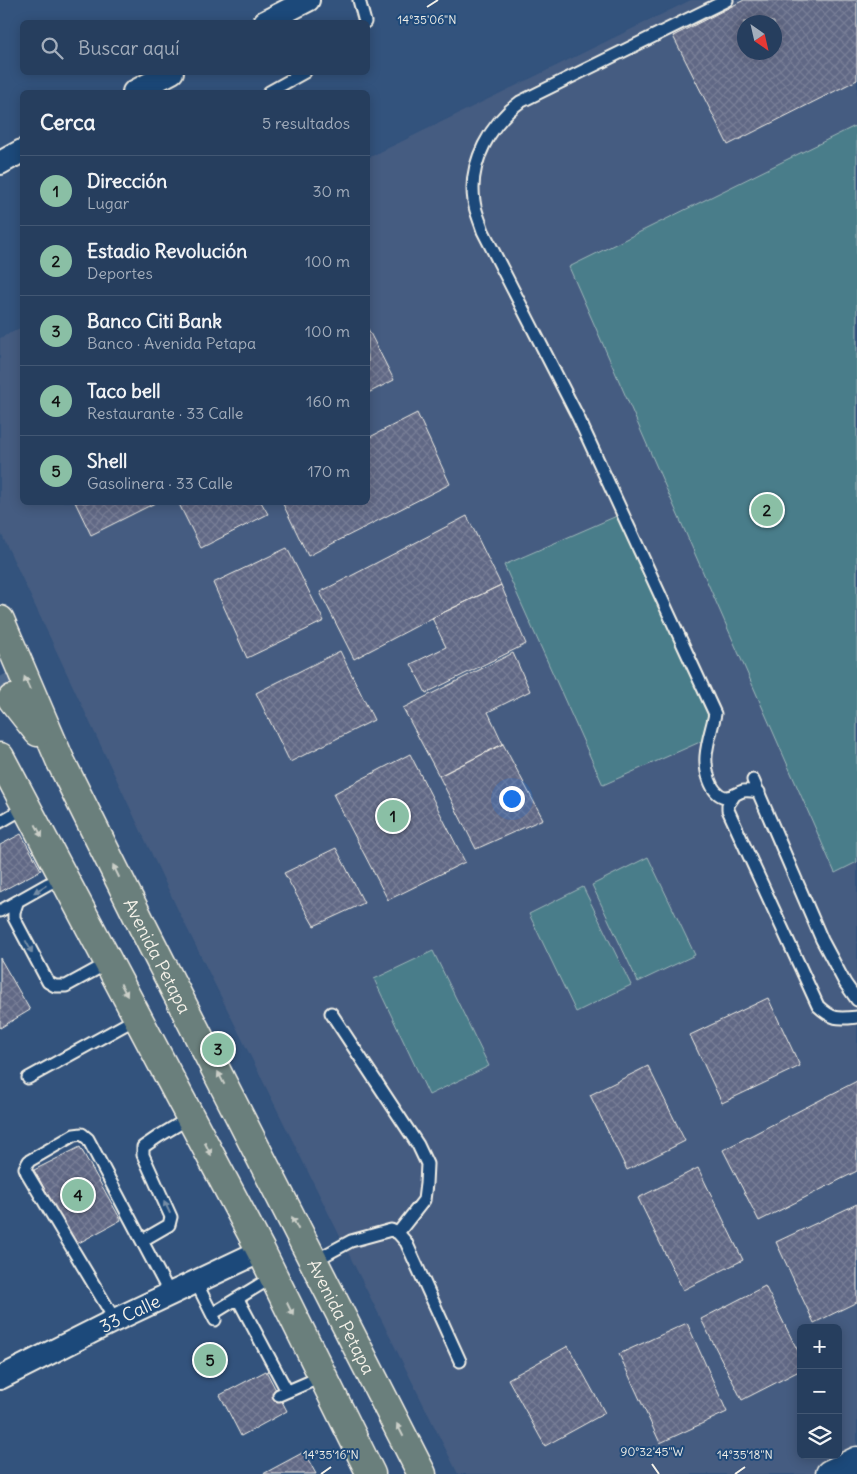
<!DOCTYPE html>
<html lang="es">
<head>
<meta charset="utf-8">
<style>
  body { margin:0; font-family:Delius,sans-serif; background:#324967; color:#f1f3f6 }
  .controls { position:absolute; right:15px; bottom:15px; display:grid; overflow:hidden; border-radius:8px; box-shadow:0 2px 12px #0003 }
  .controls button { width:45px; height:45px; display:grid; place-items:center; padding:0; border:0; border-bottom:1px solid #425773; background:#263e5e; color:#f1f3f6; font:25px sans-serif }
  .compass { position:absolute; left:737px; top:15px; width:45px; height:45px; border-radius:50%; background:#263e5e; box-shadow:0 2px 12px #0003; rotate:146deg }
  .you { position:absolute; left:511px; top:798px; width:18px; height:18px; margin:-12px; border:4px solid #fff; border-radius:50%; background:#1a73e8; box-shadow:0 0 0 8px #1a73e833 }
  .badge { display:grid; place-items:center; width:32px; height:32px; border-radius:50%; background:#8abfa5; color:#111; font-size:16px; font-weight:700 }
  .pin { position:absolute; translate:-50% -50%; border:2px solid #fff; box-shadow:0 1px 5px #0006 }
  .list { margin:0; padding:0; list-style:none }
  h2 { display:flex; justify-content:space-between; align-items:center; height:65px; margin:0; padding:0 20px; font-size:21px }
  h2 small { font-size:16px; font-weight:400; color:#a4aebc }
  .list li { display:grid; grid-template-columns:32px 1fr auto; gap:15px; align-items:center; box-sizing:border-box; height:70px; padding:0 20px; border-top:1px solid #425773 }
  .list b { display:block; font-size:19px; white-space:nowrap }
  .list p { margin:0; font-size:16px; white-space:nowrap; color:#a4aebc }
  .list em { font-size:16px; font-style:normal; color:#a4aebc }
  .icon { flex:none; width:28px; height:28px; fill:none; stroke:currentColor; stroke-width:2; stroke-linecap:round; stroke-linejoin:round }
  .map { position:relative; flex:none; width:857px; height:1474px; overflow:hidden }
  .search { position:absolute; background:#263e5e; box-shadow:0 2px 12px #0003; left:20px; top:20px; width:350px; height:55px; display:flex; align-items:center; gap:12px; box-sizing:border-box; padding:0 18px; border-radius:8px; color:#a4aebc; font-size:19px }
  .panel { position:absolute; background:#263e5e; box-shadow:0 2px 12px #0003; left:20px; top:90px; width:350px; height:415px; border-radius:8px }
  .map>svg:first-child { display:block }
</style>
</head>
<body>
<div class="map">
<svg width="857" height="1474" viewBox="0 0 857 1474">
  <defs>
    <pattern id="building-cross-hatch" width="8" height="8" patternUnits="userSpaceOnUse" patternTransform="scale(1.25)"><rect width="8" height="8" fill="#616885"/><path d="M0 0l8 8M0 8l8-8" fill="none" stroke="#787e96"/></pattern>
  </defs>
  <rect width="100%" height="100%" fill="#33537d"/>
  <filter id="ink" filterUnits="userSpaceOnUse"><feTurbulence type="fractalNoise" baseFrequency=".02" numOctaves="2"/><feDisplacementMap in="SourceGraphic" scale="10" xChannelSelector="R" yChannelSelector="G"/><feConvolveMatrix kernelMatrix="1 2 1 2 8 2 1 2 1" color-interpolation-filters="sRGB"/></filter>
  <g filter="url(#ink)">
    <!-- built -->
    <path fill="#455c81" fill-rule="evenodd" d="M 691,0 L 857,0 L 857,1474 L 458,1474 L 179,912 L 0,531 L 0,338 L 22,327 L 22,502 L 368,502 L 368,158 ZM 744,22 L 774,22 L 774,52 L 744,52 ZM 801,1328 L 838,1328 L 838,1455 L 801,1455 Z"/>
    <!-- green -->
    <path fill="#497d8a" stroke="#9eb7b9" d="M 857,125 L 857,862 L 835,873 L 569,267 Z
      M 619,515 L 718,734 L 603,785 L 504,565 Z
      M 648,857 L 695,955 L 638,982 L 592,885 Z
      M 583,887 L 631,985 L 576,1012 L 529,914 Z
      M 433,951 L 489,1066 L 429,1095 L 374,979 Z"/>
    <!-- building -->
    <path fill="url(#building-cross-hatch)" stroke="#f4f1e8" fill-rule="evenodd" d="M 744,0 L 857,0 L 857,80 L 728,145 L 673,36 ZM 744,22 L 774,22 L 774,52 L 744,52 Z
      M 368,329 L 394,380 L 368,393 Z
      M 417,413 L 450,484 L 308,556 L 282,502 L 368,502 L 368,438 Z
      M 75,502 L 157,502 L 91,535 Z
      M 178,502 L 261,502 L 268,514 L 201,548 Z
      M 467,516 L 501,585 L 432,618 L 354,659 L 320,592 Z
      M 287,548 L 324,621 L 247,658 L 213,583 Z
      M 501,585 L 526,644 L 426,693 L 411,664 L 446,647 L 432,618 Z
      M 340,651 L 374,720 L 290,762 L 256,693 Z
      M 513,653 L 530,691 L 488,712 L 503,744 L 439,776 L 403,708 Z
      M 503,744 L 543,819 L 476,849 L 439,776 Z
      M 410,754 L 465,862 L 388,900 L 333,794 Z
      M 21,834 L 41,870 L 0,892 L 0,845 Z
      M 336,848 L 364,903 L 314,926 L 284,873 Z
      M 0,958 L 30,1010 L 0,1028 Z
      M 768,998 L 800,1066 L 722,1103 L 690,1035 Z
      M 648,1066 L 685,1141 L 627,1170 L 590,1095 Z
      M 857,1081 L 857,1171 L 759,1221 L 723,1150 Z
      M 80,1147 L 121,1220 L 75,1245 L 34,1170 Z
      M 698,1168 L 743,1260 L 683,1290 L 638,1198 Z
      M 857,1204 L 857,1302 L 814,1323 L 776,1242 Z
      M 765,1286 L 801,1357 L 801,1370 L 742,1400 L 701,1319 Z
      M 687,1323 L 727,1412 L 660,1443 L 619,1354 Z
      M 568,1346 L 605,1413 L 545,1446 L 508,1379 Z
      M 266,1371 L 287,1411 L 241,1436 L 220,1395 Z
      M 304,1452 L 316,1474 L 263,1474 Z"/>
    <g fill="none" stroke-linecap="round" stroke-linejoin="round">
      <!-- primary-tunnel -->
      <path stroke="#506b8d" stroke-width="28" stroke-dasharray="28 14" stroke-linecap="butt" d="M 0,677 L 12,699"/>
      <!-- lane casing -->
      <g stroke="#f4f1e8" stroke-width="15">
        <path id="lane" d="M 359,0 L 365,22
          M 727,0 L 520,102 C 491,123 468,163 474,201 C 475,211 480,221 483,231 L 578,417 L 715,714 C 712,728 707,742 706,756 C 705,769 710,794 725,797 C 732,798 736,793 743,791 C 748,790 753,791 759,792
          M 269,92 L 305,72
          M 753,780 L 822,940 L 845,983 L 857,1000
          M 734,796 L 728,805 L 728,810 L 818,1006 C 833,1020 838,1019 857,1017
          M 0,822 L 26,807
          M 17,903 L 14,912 L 14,918 L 48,982 L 55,986 L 66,986 L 108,963
          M 0,911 L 48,884 L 63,878
          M 331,1013 L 418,1145 L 427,1164 L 426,1184 L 424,1200 L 398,1233
          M 28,1078 L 139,1017
          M 143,1240 L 169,1225 L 171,1217 L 143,1155 L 143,1147 L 159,1136 L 191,1117
          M 314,1261 L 351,1241 L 391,1230 L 398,1233 L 406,1242 L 460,1361
          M 196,1282 L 215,1320
          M 238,1299 L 287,1391
          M 212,1314 L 274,1276
          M 115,1320 L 27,1173 L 25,1168 L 29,1161 L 74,1135 L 82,1134 L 88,1139 L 170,1294
          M 279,1395 L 323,1376"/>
      </g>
      <!-- street casing -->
      <g stroke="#f4f1e8" stroke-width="26">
        <g id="street">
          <path d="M 265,22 L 308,0"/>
          <path d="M 134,92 L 172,72"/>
          <path d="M 0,163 L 22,151"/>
          <path id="s1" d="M 0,1378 L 115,1320 L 261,1251"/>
        </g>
      </g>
      <!-- secondary casing -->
      <g stroke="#f4f1e8" stroke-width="31">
        <path id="secondary" d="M 830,1474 L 857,1461"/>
      </g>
      <!-- primary casing -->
      <g stroke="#f4f1e8" stroke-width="31">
        <g id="primary">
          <path id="s2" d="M 0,620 L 60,760 L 144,929 L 422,1474"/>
          <path d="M 12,699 L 38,732"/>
          <path d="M 0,757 L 261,1251 L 371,1474"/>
        </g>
      </g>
      <!-- lane -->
      <use href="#lane" stroke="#1f4a7a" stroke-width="11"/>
      <!-- street -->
      <use href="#street" stroke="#1f4a7a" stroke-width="22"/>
      <!-- secondary -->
      <use href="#secondary" stroke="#1f4a7a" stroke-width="28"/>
      <!-- primary -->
      <use href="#primary" stroke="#6b7f7c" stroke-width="28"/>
    </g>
    <!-- one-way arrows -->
    <defs><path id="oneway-solid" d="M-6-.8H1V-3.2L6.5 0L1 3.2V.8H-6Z" transform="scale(1.25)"/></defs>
    <g fill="#cbcfc8">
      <use href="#oneway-solid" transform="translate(27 683) rotate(-113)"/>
      <use href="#oneway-solid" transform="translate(39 831) rotate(62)"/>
      <use href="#oneway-solid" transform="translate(116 871) rotate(-116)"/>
      <use href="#oneway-solid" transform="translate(124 990) rotate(62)"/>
      <use href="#oneway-solid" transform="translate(221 1078) rotate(-117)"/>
      <use href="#oneway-solid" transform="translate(208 1149) rotate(63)"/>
      <use href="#oneway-solid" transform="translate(295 1223) rotate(-117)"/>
      <use href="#oneway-solid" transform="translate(290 1309) rotate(64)"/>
      <use href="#oneway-solid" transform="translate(400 1430) rotate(-117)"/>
    </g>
    <g fill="#748da6">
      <use href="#oneway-solid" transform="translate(40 889) rotate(149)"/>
      <use href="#oneway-solid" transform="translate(29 947) rotate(62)"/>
      <use href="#oneway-solid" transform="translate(167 1207) rotate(-115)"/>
    </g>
  </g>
  <!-- ticks -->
  <path fill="none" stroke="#f4f1e8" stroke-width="2" d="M 427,7 L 438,0M 652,1464 L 659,1474M 321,1474 L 331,1467M 735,1474 L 745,1467"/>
  <g text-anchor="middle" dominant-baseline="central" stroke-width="4" stroke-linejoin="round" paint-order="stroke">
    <!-- street labels -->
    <g font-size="18" fill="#f4f1e8" stroke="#1f4a7a">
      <text stroke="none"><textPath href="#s2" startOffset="371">Avenida Petapa</textPath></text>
      <text stroke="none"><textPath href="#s1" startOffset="145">33 Calle</textPath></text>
      <text stroke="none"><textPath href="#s2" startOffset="776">Avenida Petapa</textPath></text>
    </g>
  </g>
  <g font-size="12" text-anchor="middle" fill="#f4f1e8" stroke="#1f4a7a" stroke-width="4" stroke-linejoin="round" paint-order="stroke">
    <text x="427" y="24">14°35'06"N</text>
    <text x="652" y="1456">90°32'45"W</text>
    <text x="331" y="1459">14°35'16"N</text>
    <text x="745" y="1459">14°35'18"N</text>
  </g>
</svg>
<div class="controls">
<button>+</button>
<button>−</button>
<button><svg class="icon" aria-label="layers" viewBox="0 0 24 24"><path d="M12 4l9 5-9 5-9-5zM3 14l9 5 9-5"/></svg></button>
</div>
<svg class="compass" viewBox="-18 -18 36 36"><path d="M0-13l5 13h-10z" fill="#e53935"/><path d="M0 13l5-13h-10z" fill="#a4aebc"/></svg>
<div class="you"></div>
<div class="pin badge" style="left:393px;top:816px">1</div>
<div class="pin badge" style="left:767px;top:510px">2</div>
<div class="pin badge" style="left:218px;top:1049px">3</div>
<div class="pin badge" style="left:78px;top:1195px">4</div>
<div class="pin badge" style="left:210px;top:1360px">5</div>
<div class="search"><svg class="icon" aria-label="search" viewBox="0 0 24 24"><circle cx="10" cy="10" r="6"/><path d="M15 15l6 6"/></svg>Buscar aquí</div>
<section class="panel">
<h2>Cerca<small>5 resultados</small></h2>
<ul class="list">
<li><span class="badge">1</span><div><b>Dirección</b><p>Lugar</p></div><em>30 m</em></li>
<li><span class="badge">2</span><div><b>Estadio Revolución</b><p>Deportes</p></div><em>100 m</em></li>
<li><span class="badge">3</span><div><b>Banco Citi Bank</b><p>Banco · Avenida Petapa</p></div><em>100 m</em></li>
<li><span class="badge">4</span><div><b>Taco bell</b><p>Restaurante · 33 Calle</p></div><em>160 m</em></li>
<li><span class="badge">5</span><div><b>Shell</b><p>Gasolinera · 33 Calle</p></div><em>170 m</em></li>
</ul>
</section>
</div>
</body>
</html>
